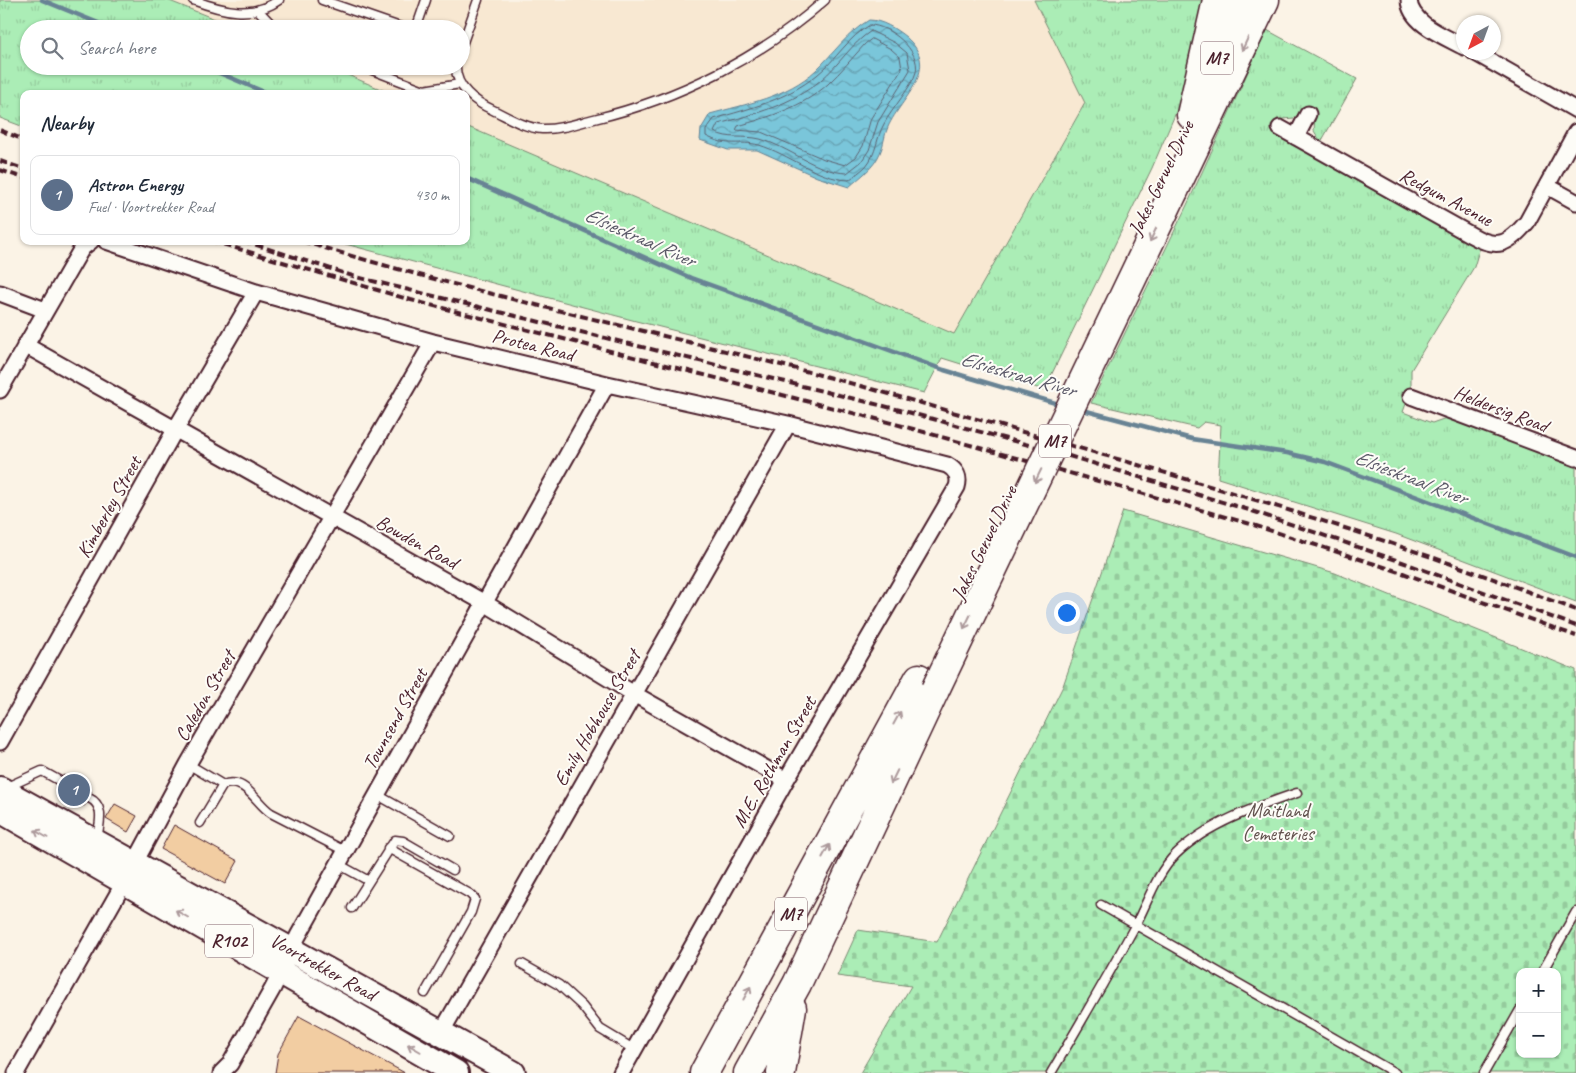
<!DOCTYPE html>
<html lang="en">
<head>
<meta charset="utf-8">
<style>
  body { margin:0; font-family:Caveat,sans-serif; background:#f6f6f7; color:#1f2937 }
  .controls { position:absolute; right:15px; bottom:15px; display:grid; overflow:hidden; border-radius:10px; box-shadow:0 1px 4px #0004 }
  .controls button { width:45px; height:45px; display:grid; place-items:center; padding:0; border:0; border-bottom:1px solid #e0e1e3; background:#fff; color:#1f2937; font:25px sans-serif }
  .compass { position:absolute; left:1456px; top:15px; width:45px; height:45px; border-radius:50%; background:#fff; box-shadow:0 1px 4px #0004; rotate:221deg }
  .you { position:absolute; left:1066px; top:612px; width:18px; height:18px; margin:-12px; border:4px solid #fff; border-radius:50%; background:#1a73e8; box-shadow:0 0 0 8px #1a73e833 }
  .badge { display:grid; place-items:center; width:32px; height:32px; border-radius:50%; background:#db2777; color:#fff; font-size:16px; font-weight:700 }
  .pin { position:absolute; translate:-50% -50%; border:2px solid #fff; box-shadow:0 1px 5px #0006 }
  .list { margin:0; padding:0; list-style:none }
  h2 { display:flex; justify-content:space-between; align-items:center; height:65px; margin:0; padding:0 20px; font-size:21px }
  h2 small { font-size:16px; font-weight:400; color:#747a83 }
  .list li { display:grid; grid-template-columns:32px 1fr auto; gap:15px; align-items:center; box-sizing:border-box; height:80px; margin:0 10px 10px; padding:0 10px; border:1px solid #e0e1e3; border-radius:10px }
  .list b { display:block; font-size:19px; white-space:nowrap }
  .list p { margin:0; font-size:16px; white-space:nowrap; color:#747a83 }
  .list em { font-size:16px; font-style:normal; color:#747a83 }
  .icon { flex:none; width:28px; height:28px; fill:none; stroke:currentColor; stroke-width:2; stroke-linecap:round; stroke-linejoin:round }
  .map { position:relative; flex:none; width:1576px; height:1073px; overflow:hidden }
  .search { position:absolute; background:#fff; box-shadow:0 1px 4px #0004; left:20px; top:20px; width:450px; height:55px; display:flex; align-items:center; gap:12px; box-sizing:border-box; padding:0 18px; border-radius:28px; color:#747a83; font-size:19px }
  .panel { position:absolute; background:#fff; box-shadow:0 1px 4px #0004; left:20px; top:90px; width:450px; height:155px; border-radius:10px }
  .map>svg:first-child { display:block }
</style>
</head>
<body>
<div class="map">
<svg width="1576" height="1073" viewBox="0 0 1576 1073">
  <defs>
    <pattern id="grass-tufts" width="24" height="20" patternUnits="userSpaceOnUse" patternTransform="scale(1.25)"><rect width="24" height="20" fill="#abedb6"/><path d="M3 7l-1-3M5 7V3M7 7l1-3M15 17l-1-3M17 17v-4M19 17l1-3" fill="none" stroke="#95cb9d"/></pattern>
    <pattern id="cemetery-stones" width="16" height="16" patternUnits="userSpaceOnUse" patternTransform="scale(1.25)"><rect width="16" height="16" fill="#abedb6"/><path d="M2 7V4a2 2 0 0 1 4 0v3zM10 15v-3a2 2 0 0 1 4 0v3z" fill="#95cb9d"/></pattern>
    <pattern id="water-waves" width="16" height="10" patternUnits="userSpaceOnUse" patternTransform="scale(1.25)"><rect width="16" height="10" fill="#7ac6da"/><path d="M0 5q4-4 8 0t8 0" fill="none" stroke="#66a0b1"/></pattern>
  </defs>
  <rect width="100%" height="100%" fill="#fbf3e6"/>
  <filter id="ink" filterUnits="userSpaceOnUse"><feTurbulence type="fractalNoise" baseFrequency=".02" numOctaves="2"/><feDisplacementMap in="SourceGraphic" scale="10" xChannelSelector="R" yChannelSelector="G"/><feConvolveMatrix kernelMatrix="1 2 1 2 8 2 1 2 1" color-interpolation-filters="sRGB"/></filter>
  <g filter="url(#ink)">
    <!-- built -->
    <path fill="#f8e8d2" d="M 167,0 L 1034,0 L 1085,103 L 954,335 L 466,126 L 466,94 L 392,94 L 327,66 L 461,66 L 461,29 L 240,29 Z"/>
    <!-- grass -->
    <path fill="url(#grass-tufts)" stroke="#7a8670" d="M 0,0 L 167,0 L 240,29 L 29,29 L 29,66 L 327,66 L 392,94 L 24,94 L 24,127 L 0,118 Z
      M 1034,0 L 1207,0 L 1180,103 L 1152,168 L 1044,390 L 942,358 L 924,393 L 636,321 L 334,241 L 466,241 L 466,126 L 954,334 L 1085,103 Z
      M 1267,30 L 1357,79 L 1321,142 L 1314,131 L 1315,115 L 1304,109 L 1294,118 L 1283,119 L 1276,132 L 1480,247 L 1474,267 L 1411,370 L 1411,390 L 1403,412 L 1432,423 L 1449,417 L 1576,466 L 1576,602 L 1396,534 L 1218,478 L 1221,425 L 1204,422 L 1197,428 L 1091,403 L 1187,205 Z"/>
    <!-- cemetery -->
    <path fill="url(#cemetery-stones)" stroke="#7a8670" fill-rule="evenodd" d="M 1123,511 L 1335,573 L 1576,670 L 1576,1073 L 860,1073 L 911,986 L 837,976 L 858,930 L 937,942 L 1063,686 ZM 1520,972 L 1557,972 L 1557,1054 L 1520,1054 Z"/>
    <!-- water -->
    <path fill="url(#water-waves)" stroke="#678394" d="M 869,20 C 882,20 896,29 906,37 C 942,69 902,96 888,127 C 884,135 884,145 880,153 C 874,168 860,177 849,187 L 817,177 L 757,150 L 728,150 L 700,140 L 701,129 L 710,114 C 746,104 787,97 816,70 C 834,53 847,33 869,20 Z"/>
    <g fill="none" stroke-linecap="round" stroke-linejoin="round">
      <!-- shore -->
      <path stroke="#5d6271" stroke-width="1" d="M 870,25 C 889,25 921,50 916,72 C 913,85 891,110 884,124 C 876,138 877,153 866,166 C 861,171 854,176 849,180 C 817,179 789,154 759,145 C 739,140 728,148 706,136 L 706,130 L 714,119 C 751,108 786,100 817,75 C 836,60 848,37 870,25 Z
        M 871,31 L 895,43 L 907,53 L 910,70 L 878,122 L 869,150 L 861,162 L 847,173 C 816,172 789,147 760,139 C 744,135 729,140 714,132 L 718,124 C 755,114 791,105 821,80 C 839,65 851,44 871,31 Z
        M 872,39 L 891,49 L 900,57 L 902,69 L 871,118 L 863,146 L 856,157 L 845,165 L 824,159 L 761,132 L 736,130 L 738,126 C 769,117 803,107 828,84 C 841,72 853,57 865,44 Z"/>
      <!-- stream -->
      <path stroke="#678394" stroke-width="4.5" d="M 42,0 L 113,29
        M 203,66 L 269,94
        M 466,178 L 691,278 L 944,370 L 1062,405
        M 1079,409 L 1192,439 L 1287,453 L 1325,462 L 1576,557"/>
    </g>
    <!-- building -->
    <path fill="#f2cda2" stroke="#4a1f2b" d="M 63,775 L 92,792 L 84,795 L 86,803 L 84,806 L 55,789 L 57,786 L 65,784 Z
      M 115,804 L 137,816 L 128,832 L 106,819 Z
      M 174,825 L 238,861 L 225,884 L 161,849 Z
      M 299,1016 L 405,1073 L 275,1073 L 278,1054 Z"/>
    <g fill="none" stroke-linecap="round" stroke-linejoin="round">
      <!-- lane casing -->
      <g stroke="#4a1f2b" stroke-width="11">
        <path id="lane" d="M 193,0 C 222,11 252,19 279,0
          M 322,0 L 406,29
          M 258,10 L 276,29
          M 416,29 L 426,0
          M 461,48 L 478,0
          M 362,66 L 424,90 L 460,84
          M 456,66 C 455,87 475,102 493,110 C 508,117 525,128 542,129 C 559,130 578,123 594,119 C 678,99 760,58 825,0
          M 188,764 L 223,785 L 200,823
          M 223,785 C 246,776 256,804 271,813 L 345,851
          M 5,788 L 42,771 L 60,781
          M 376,794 L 450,836
          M 89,798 C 106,806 99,824 97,840
          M 388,848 L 470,894 L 475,899 L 471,912 L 425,993
          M 338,864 L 369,881
          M 1101,905 L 1395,1073
          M 352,908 L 395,840 L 403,841 L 453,870
          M 522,964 L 559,985 L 582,1006 L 600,1029 L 635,1050
          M 1542,972 L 1576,912
          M 1051,1073 C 1080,1024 1109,974 1136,924 C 1148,901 1157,873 1176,854 C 1208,823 1256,807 1297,793
          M 1484,1073 L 1520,1010"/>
      </g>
      <!-- street casing -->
      <g stroke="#4a1f2b" stroke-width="19">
        <path id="street" d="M 1409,0 C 1410,24 1446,37 1464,47
          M 1474,52 L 1576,110
          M 1280,128 L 1471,235 C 1497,250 1508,245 1527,222 L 1576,132
          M 1296,137 L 1308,114
          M 1547,186 L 1576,202
          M 106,241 L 256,292 L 433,342 L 607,384 L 788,424 L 947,465 C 956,470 960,477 957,487 L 786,780 L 621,1073
          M 0,293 L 45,310
          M 25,345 L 483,602 L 634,694 L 786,780
          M 0,390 L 82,248 L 91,241
          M 1411,396 L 1576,458
          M 0,742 L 175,430 L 256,292
          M 441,1033 L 788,424
          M 16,1073 L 125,881 L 188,764 L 433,342
          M 221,1073 L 230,1064 L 273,988 L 298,936 L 607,384"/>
      </g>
      <!-- primary casing -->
      <g stroke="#4a1f2b" stroke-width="28">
        <path id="primary" d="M 0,789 L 513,1073
          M 0,810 L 456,1073"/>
      </g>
      <!-- highway casing -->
      <g stroke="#4a1f2b" stroke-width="31">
        <path id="highway" d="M 1204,87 L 1238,0
          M 1191,115 L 1217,0
          M 1174,191 L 1265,0
          M 704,1073 L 919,678
          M 748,1073 L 797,984 L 935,690
          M 781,1073 L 792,1008"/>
      </g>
      <!-- lane -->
      <use href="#lane" stroke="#fdfcf7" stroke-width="8"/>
      <!-- street -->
      <use href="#street" stroke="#fdfcf7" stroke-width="15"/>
      <!-- primary -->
      <use href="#primary" stroke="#fdfcf7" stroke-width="24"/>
      <!-- highway -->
      <use href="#highway" stroke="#fdfcf7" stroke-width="28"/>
      <!-- rail -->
      <path stroke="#4a1f2b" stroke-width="4" stroke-dasharray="8 4" stroke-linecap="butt" d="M 0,130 L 24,140
        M 0,161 L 24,169
        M 0,170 L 24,178
        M 212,241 L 411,300 L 892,423 L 1247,523 L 1403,573 L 1576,636
        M 244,241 L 356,277 L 900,410 L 1069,456 L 1249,510 L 1402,562 L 1576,626
        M 302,241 C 463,291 629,326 793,368 C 864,386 934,407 1005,427 C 1197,481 1389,537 1576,610"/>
      <!-- highway-bridge casing -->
      <g stroke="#4a1f2b" stroke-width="31" stroke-linecap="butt">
        <path id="highway-bridge" d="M 935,690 L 1174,191"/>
      </g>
      <!-- highway-bridge -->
      <use href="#highway-bridge" stroke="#fdfcf7" stroke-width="28"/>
    </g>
    <!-- one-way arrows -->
    <defs><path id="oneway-shaft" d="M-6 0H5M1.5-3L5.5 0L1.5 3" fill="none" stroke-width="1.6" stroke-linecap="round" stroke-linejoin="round" transform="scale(1.25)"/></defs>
    <g stroke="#ac999b">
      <use href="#oneway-shaft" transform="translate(1245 44) rotate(115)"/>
      <use href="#oneway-shaft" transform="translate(1153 235) rotate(115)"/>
      <use href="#oneway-shaft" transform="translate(1038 476) rotate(116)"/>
      <use href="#oneway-shaft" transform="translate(967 622) rotate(116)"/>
      <use href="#oneway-shaft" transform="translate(897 718) rotate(-61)"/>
      <use href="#oneway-shaft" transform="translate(894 777) rotate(116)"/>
      <use href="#oneway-shaft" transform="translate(41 834) rotate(-150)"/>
      <use href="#oneway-shaft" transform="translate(826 851) rotate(-61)"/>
      <use href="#oneway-shaft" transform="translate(182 914) rotate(-150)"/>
      <use href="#oneway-shaft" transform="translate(747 993) rotate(-61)"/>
      <use href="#oneway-shaft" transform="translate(414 1048) rotate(-150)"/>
    </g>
  </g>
  <g text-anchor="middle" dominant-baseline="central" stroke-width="4" stroke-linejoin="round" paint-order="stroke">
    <!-- shield labels -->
    <g fill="#fdfcf7" stroke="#806168" stroke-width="1">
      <rect x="1201" y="41.5" width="32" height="33" rx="4"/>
      <rect x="1039" y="424.5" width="32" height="33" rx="4"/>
      <rect x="775" y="897.5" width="32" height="33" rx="4"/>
      <rect x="205" y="924.5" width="48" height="33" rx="4"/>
    </g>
    <g font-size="19" font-weight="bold" fill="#4a1f2b">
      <text x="1217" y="58">M7</text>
      <text x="1055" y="441">M7</text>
      <text x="791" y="914">M7</text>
      <text x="229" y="941">R102</text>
    </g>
    <!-- street labels -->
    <g font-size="20" fill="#4a1f2b" stroke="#fdfcf7">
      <text transform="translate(1161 178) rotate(-64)">Jakes Gerwel Drive</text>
      <text transform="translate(1446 197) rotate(28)">Redgum Avenue</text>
      <text transform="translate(533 345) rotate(14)">Protea Road</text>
      <text transform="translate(1501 409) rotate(21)">Heldersig Road</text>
      <text transform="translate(109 507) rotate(-61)">Kimberley Street</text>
      <text transform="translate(417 542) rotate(29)">Bowden Road</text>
      <text transform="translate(984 543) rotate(-64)">Jakes Gerwel Drive</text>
      <text transform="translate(205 696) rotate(-60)">Caledon Street</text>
      <text transform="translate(597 718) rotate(-60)">Emily Hobhouse Street</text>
      <text transform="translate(395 719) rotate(-61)">Townsend Street</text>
      <text transform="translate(774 762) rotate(-60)">M.E. Rothman Street</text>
      <text transform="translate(323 967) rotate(29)">Voortrekker Road</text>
    </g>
    <!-- park labels -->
    <g font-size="20" fill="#62524e" stroke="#fdfcf7">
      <text x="1278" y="810">Maitland<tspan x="1278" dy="23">Cemeteries</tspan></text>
    </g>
    <!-- water labels -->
    <g font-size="21" font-style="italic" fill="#5b5968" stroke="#fdfcf7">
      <text transform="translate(640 237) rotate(24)">Elsieskraal River</text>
      <text transform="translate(1018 374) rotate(16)">Elsieskraal River</text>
      <text transform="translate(1411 477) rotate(21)">Elsieskraal River</text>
    </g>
  </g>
</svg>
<div class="controls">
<button>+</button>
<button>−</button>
</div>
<svg class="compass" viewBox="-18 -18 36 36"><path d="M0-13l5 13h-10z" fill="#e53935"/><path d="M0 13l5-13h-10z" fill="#747a83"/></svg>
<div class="you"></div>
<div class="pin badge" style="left:74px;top:790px;background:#5c6f8a">1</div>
<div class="search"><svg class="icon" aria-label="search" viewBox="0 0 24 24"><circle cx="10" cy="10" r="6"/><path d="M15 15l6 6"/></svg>Search here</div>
<section class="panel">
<h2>Nearby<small></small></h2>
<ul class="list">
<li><span class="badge" style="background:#5c6f8a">1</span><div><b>Astron Energy</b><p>Fuel · Voortrekker Road</p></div><em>430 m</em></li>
</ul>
</section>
</div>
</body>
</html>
